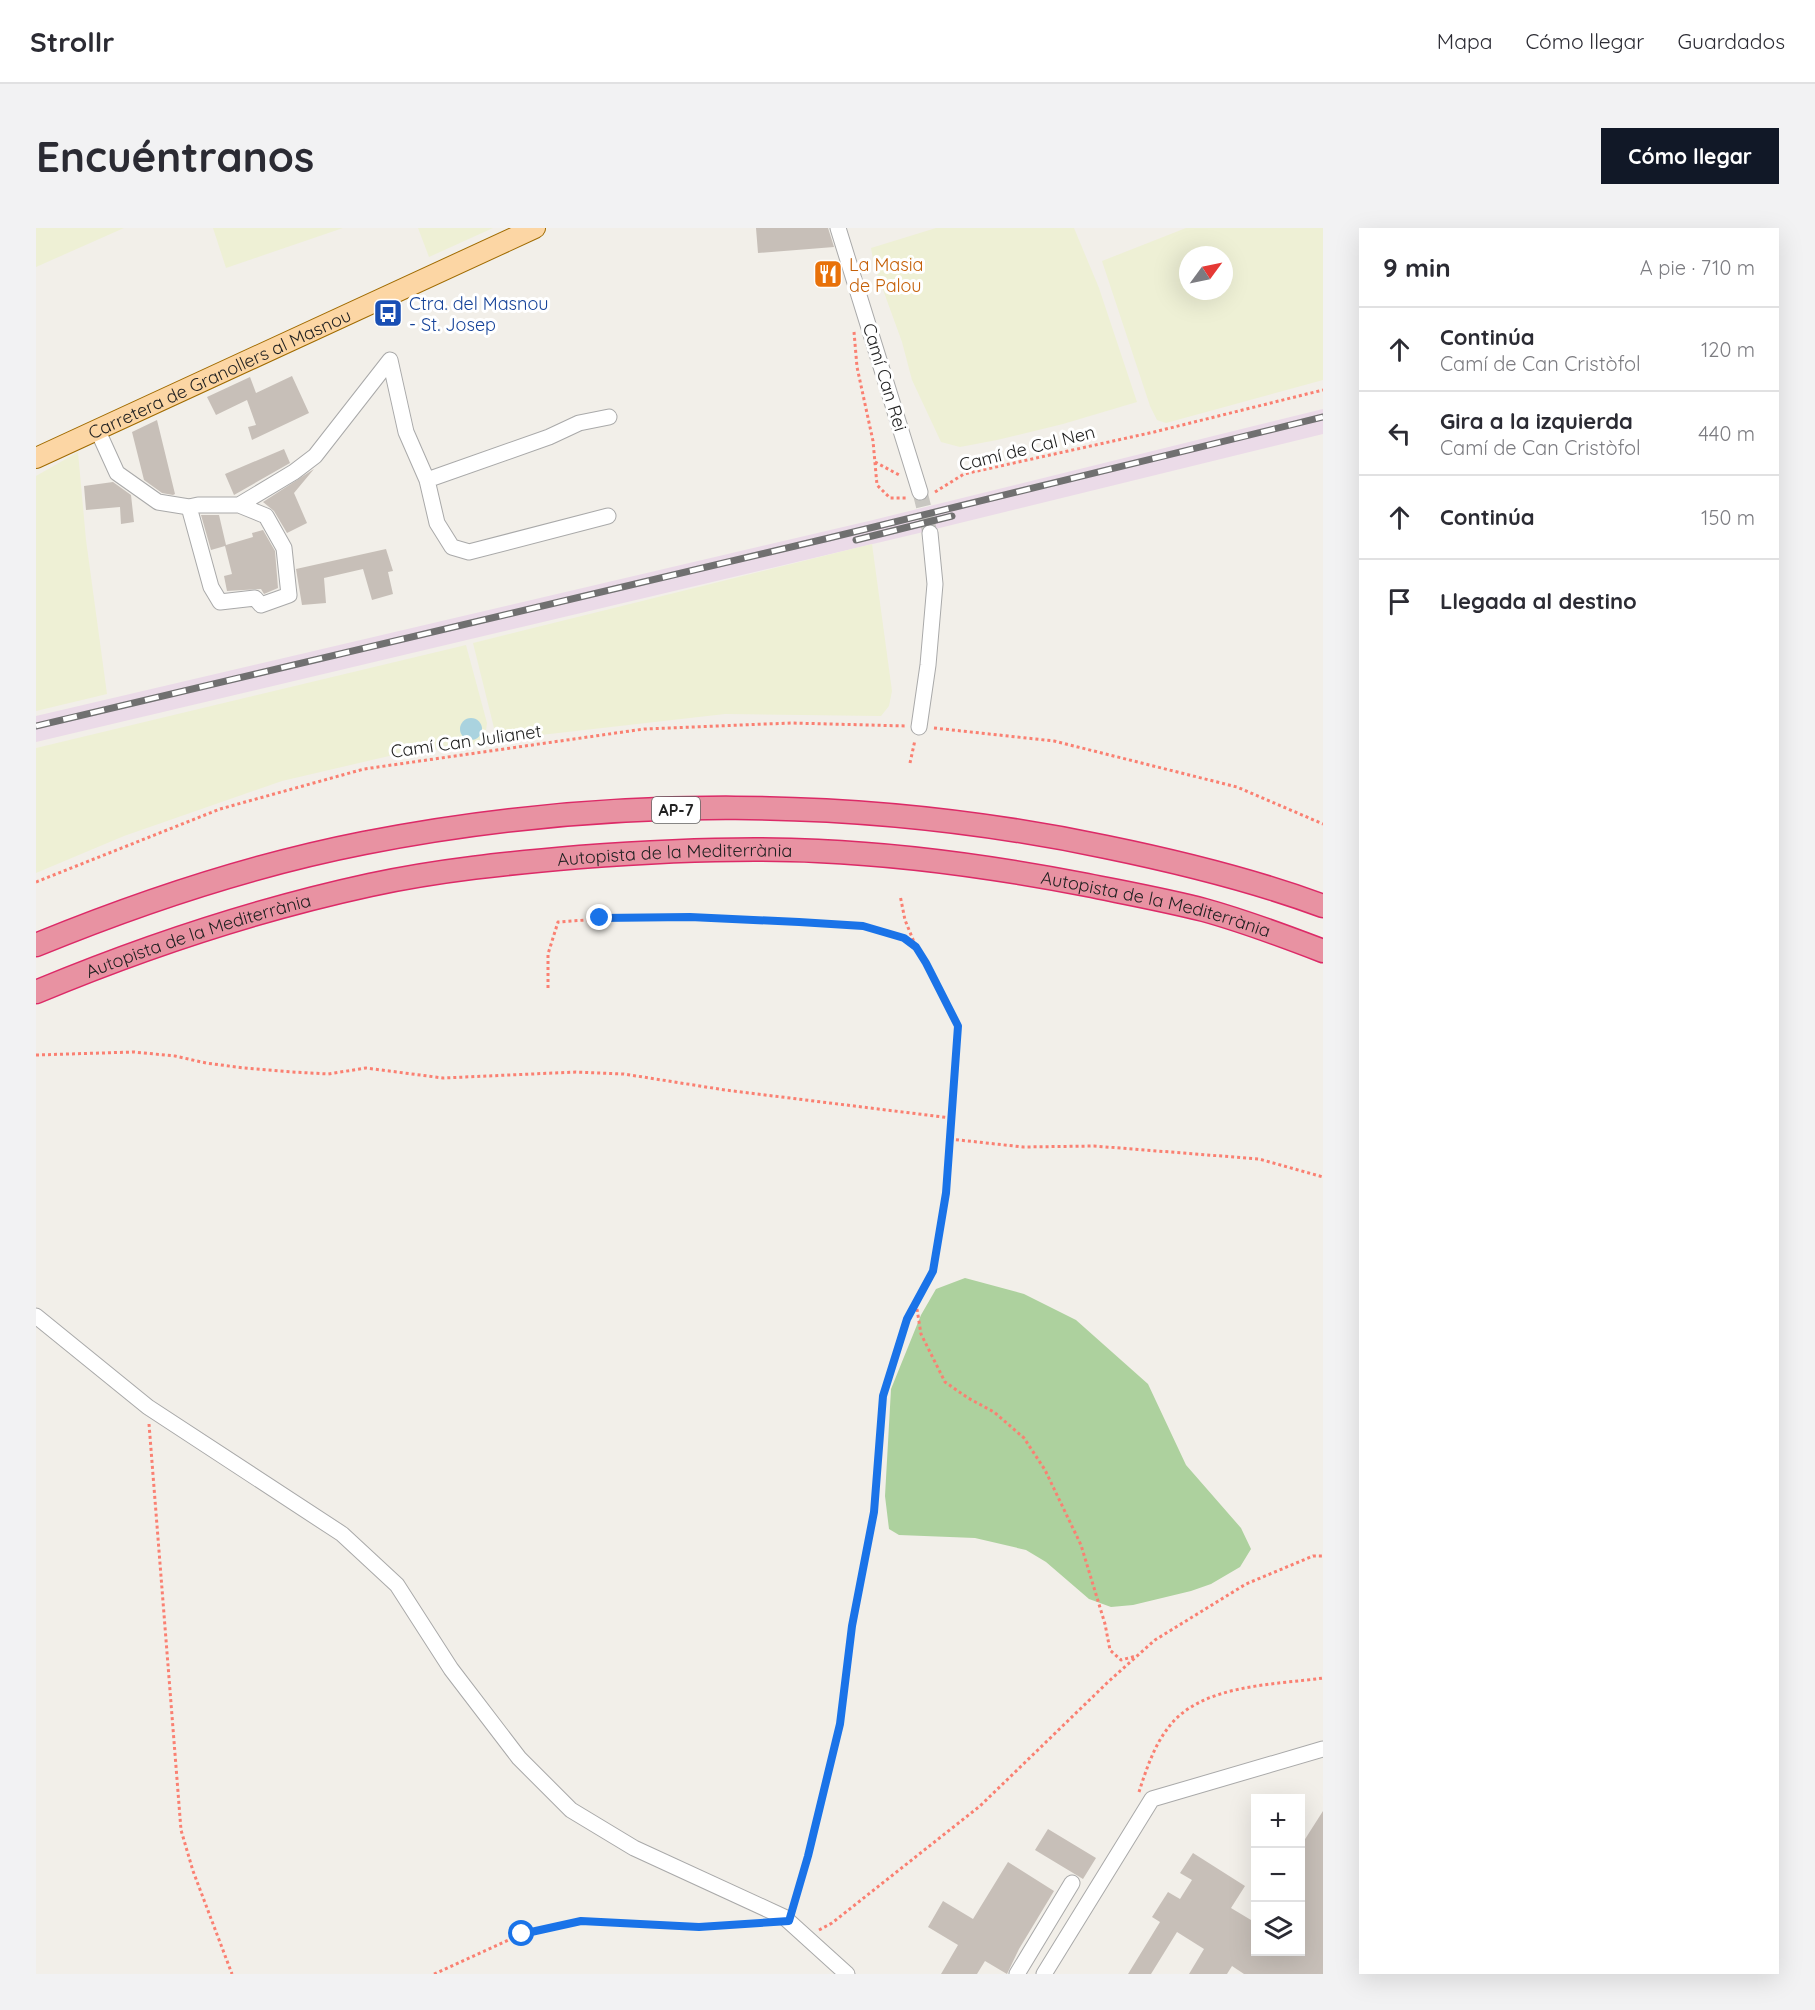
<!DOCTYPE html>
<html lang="es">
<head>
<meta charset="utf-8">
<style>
  body { margin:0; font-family:Quicksand,sans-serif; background:#f2f2f3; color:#2b2b33 }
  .controls { position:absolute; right:18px; bottom:18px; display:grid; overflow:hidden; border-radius:0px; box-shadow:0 6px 24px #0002 }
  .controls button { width:54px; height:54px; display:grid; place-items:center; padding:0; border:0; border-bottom:2px solid #e1e1e2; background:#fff; color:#2b2b33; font:30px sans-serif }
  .compass { position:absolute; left:1143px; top:18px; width:54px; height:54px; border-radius:50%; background:#fff; box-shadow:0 6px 24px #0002; rotate:57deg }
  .stop { position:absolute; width:18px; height:18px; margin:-14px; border:4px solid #1a73e8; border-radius:50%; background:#fff }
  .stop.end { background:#1a73e8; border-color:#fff; box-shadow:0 2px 6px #0008 }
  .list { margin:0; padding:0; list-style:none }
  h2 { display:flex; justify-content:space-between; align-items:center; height:78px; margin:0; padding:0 24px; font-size:26px }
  h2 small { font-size:20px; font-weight:400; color:#7c7c81 }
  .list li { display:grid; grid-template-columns:39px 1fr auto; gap:18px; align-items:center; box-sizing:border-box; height:84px; padding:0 24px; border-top:2px solid #e1e1e2 }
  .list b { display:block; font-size:22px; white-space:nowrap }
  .list p { margin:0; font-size:20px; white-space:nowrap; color:#7c7c81 }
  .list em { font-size:20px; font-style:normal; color:#7c7c81 }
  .icon { flex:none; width:33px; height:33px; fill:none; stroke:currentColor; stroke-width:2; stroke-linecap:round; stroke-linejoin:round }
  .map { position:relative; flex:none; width:1287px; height:1746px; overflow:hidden; border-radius:0px }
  header { display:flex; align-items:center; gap:36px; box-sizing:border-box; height:84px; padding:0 30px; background:#fff; border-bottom:2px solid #e1e1e2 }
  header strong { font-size:28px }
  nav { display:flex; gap:33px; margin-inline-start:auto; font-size:21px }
  .intro { display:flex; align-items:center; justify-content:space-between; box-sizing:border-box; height:144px; padding:0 36px }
  h1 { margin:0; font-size:42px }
  .button { padding:15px 27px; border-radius:0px; background:#111827; color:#fff; font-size:21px; font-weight:700 }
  main { display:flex; gap:36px; padding:0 36px }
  aside { flex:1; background:#fff; border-radius:0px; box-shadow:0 6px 24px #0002 }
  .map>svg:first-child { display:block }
</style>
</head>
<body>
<header>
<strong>Strollr</strong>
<nav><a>Mapa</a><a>Cómo llegar</a><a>Guardados</a></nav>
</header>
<div class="intro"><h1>Encuéntranos</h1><a class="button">Cómo llegar</a></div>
<main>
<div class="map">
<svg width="1287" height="1746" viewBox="0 0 1287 1746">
  <rect width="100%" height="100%" fill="#f2efe9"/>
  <!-- industrial -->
  <path fill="#ebdbe8" d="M 1287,181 L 1287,206 L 879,306 L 0,514 L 0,488 L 837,292 Z"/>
  <!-- farmland -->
  <path fill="#eef0d5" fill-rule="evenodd" d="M 0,0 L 88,0 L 0,39 Z
    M 177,0 L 307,0 L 190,40 Z
    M 382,0 L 457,0 L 393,29 Z
    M 900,0 L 1038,0 L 1063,60 L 1101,174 L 1027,196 L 961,212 L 924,219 L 905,214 L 876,152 L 866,114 L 838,37 L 835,20 Z
    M 1150,0 L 1287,0 L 1287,152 L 1130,195 L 1121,192 L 1114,178 L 1066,33 ZM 1152,27 L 1188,27 L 1188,63 L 1152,63 Z
    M 42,224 L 50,312 L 71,466 L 0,483 L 0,248 Z
    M 836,316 L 856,463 L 853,478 L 845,488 L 689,486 L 461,512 L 437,415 Z
    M 430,417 L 451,495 L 449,510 L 442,516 L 353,528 L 246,553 L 88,608 L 0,645 L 0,520 Z"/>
  <!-- forest -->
  <path fill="#add19e" d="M 929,1050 L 988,1066 L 1040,1092 L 1112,1156 L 1150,1237 L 1205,1300 L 1215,1321 L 1204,1339 L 1175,1356 L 1155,1363 L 1097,1377 L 1075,1379 L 1053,1371 L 1010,1334 L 990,1322 L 939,1310 L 863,1307 L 853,1301 L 849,1268 L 855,1161 L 885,1087 L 900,1061 Z"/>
  <!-- water -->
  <path fill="#aad3df" d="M424 501a11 11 0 1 1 22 0a11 11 0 1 1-22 0Z"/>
  <!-- building -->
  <path fill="#c7bfb8" d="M 720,0 L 792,0 L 798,19 L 722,25 Z
    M 256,148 L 273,185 L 216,212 L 212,199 L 220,197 L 211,172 L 180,187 L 171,169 L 214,149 L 220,165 Z
    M 121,192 L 139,266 L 137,267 L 126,265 L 108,252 L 96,204 Z
    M 248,221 L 254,235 L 198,267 L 189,246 Z
    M 278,241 L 258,265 L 271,295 L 251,305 L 238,283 L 227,274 Z
    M 77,254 L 95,267 L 98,294 L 85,296 L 84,279 L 50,282 L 48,258 Z
    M 165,287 L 183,287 L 190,317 L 217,309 L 216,305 L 227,302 L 239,323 L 242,360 L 228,366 L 225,361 L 191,363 L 188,348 L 196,346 L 189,318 L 175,322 Z
    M 350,321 L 357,343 L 352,344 L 357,366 L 336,372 L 327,341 L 288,350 L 290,375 L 266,377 L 260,341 Z
    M 1287,1583 L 1287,1746 L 1208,1746 L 1196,1738 L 1191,1746 L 1153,1746 L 1168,1721 L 1141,1704 L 1115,1746 L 1092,1746 L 1124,1694 L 1116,1689 L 1132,1664 L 1144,1671 L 1156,1652 L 1144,1645 L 1157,1625 L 1209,1658 L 1195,1680 L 1220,1695 L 1220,1724 L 1264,1724 L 1264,1619 Z
    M 1012,1601 L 1060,1630 L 1047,1651 L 999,1622 Z
    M 972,1634 L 1018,1663 L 983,1721 L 971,1746 L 949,1733 L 941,1746 L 905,1746 L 922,1717 L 892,1699 L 907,1673 L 937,1691 Z"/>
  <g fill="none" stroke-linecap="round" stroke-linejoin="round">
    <!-- minor-tunnel -->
    <path stroke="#c8c6c1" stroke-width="15" stroke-dasharray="15 8" stroke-linecap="butt" d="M 884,264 L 894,305"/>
    <!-- minor casing -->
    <g stroke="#a9a9a9" stroke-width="17">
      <path id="minor" d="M 802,0 L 884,264
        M 61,201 L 81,245 L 122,274 L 153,279 L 175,359 L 184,374 L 219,370 L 225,377 L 253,367 L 248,320 L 230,288 L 203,277 L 162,277 L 153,279
        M 391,252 L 401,295 L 416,319 L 433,324 L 572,288
        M 203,277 L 258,244 L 279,228 L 354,132 L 370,204 L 391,252 L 513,209 L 543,195 L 573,189
        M 883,499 L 892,437 L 899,356 L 894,305
        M 0,1088 L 112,1179 L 306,1306 L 361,1357 L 415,1441 L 483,1530 L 535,1582 L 598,1620 L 748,1689 L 811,1746
        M 981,1746 L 1036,1655
        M 1008,1746 L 1116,1571 L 1287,1521"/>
    </g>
    <!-- major casing -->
    <g stroke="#a06b00" stroke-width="22">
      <g id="major">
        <path id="s1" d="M 0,230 L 499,0"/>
      </g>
    </g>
    <!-- highway casing -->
    <g stroke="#dc2a67" stroke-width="25">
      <g id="highway">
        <path d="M 0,717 C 105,674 216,637 328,615 C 572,567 827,568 1070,619 C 1143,634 1217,652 1287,678"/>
        <path id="s2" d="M 0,764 C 108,719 219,682 334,657 C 403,642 474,635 544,629 C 623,623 703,619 782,623 C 872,627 963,640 1051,657 C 1090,665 1129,672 1168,682 C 1208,693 1248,708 1287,723"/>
      </g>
    </g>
    <!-- path -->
    <path stroke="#fa8072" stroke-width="3" stroke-dasharray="3 3" stroke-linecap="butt" d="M 818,104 L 821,139 L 837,213 L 841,257 L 854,270 L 872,270
      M 839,234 L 865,248
      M 899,264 L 928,246 L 1118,204 L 1287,162
      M 898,500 L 1018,513 L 1201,559 L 1287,596
      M 874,535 L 879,512
      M 0,654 L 184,581 L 328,541 L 608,501 L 755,495 L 871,498
      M 512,760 L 512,726 L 522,694 C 595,688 668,689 742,693 C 783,695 846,692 879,718
      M 0,827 L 98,824 L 139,828 L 170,835 L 208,840 L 256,844 L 292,846 L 330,840 L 407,850 L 540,844 L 588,846 L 689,862 L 915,890
      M 914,911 L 987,919 L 1058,918 L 1223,931 L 1287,949
      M 880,1075 L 885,1106 L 909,1154 L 932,1170 L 958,1184 L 988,1210 L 1009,1242 L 1045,1317 L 1069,1396 L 1074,1422 L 1085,1432 L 1100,1428
      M 113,1196 L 145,1602 L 157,1643 L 196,1746
      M 1103,1564 C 1110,1542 1118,1518 1132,1500 C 1164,1456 1238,1457 1287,1450
      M 757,1677 L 772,1628 L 804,1496 L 816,1398 L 838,1284 L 847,1169 L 871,1091 L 897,1043 L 910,965 L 922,798 L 880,719 L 869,692 L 864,667
      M 783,1702 L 796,1695 L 944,1578 L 1072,1454 L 1119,1412 L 1210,1356 L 1277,1328 L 1287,1328
      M 398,1746 L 486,1706 L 545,1693 L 663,1699 L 726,1696"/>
    <!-- minor -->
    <use href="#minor" stroke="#fff" stroke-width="15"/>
    <!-- major -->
    <use href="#major" stroke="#fcd6a4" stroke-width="20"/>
    <!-- highway -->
    <use href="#highway" stroke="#e892a2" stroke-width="22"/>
    <!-- rail casing -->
    <g stroke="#707070" stroke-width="7">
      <path id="rail" d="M 820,312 L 916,288
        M 0,498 L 793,310 L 1287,189"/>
    </g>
    <!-- rail -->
    <use href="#rail" stroke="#fff" stroke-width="4.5" stroke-dasharray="14" stroke-linecap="butt"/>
  </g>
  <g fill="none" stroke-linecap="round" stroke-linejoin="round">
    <!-- route -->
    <path stroke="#1a73e8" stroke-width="8" d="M 486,1706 L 545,1693 L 663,1699 L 753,1693 L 772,1628 L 804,1496 L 816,1398 L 838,1284 L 847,1168 L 871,1091 L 897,1043 L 910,965 L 922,798 L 890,735 L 880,719 L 868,710 L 827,698 L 763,694 L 654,689 L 564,690"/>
  </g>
  <!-- icons -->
  <defs>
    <g id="restaurant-square" transform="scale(1.5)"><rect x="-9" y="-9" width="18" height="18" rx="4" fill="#e8710a" stroke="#fff"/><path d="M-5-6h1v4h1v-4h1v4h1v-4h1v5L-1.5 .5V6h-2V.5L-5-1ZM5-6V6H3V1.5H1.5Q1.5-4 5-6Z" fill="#fff"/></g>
    <g id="bus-square" transform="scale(1.5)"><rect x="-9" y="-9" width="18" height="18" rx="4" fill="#1a4fb4" stroke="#fff"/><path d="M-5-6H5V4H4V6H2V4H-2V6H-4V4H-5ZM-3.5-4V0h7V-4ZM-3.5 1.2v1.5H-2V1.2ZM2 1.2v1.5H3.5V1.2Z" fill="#fff"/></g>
  </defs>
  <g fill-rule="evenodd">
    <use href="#restaurant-square" x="792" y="46"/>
    <use href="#bus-square" x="352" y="85"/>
  </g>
  <g text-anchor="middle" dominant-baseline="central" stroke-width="6" stroke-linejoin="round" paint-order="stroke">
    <!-- shield labels -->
    <rect fill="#fff" stroke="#646464" stroke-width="1.5" x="616" y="569" width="48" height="26" rx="4.5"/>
    <g font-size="16" font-weight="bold" fill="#222">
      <text x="640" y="582">AP-7</text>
    </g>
    <!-- food labels -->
    <g font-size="18" fill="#c56008" stroke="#fff" text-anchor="start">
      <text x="813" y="36">La Masia<tspan x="813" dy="21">de Palou</tspan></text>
    </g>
    <!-- transit labels -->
    <g font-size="18" fill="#164399" stroke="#fff" text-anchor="start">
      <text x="373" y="75">Ctra. del Masnou<tspan x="373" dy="21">- St. Josep</tspan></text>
    </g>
    <!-- street labels -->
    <g font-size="18" fill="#222" stroke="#fff">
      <text stroke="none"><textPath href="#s1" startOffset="202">Carretera de Granollers al Masnou</textPath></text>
      <text transform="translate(849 149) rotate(73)">Camí Can Rei</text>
      <text transform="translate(991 220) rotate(-14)">Camí de Cal Nen</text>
      <text transform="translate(430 513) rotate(-8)">Camí Can Julianet</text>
      <text stroke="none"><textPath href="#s2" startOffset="658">Autopista de la Mediterrània</textPath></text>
      <text stroke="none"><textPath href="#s2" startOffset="1144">Autopista de la Mediterrània</textPath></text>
      <text stroke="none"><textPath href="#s2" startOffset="172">Autopista de la Mediterrània</textPath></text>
    </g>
  </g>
</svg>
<div class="controls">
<button>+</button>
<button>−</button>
<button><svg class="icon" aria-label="layers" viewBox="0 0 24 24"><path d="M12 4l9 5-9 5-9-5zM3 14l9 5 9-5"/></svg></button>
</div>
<svg class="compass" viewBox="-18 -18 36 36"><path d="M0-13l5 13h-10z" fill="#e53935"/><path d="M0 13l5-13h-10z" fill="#7c7c81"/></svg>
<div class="stop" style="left:486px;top:1706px"></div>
<div class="stop end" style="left:564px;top:690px"></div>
</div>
<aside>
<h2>9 min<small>A pie · 710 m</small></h2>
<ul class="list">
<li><svg class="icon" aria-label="ahead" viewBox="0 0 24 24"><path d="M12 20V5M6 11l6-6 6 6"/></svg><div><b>Continúa</b><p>Camí de Can Cristòfol</p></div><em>120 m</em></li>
<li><svg class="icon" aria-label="left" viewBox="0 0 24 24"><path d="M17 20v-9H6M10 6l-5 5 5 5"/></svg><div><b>Gira a la izquierda</b><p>Camí de Can Cristòfol</p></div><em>440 m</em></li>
<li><svg class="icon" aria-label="ahead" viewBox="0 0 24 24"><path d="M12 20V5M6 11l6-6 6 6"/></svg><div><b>Continúa</b></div><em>150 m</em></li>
<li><svg class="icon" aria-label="arrive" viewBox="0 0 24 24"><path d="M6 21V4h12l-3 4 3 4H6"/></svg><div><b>Llegada al destino</b></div></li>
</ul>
</aside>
</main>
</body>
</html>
